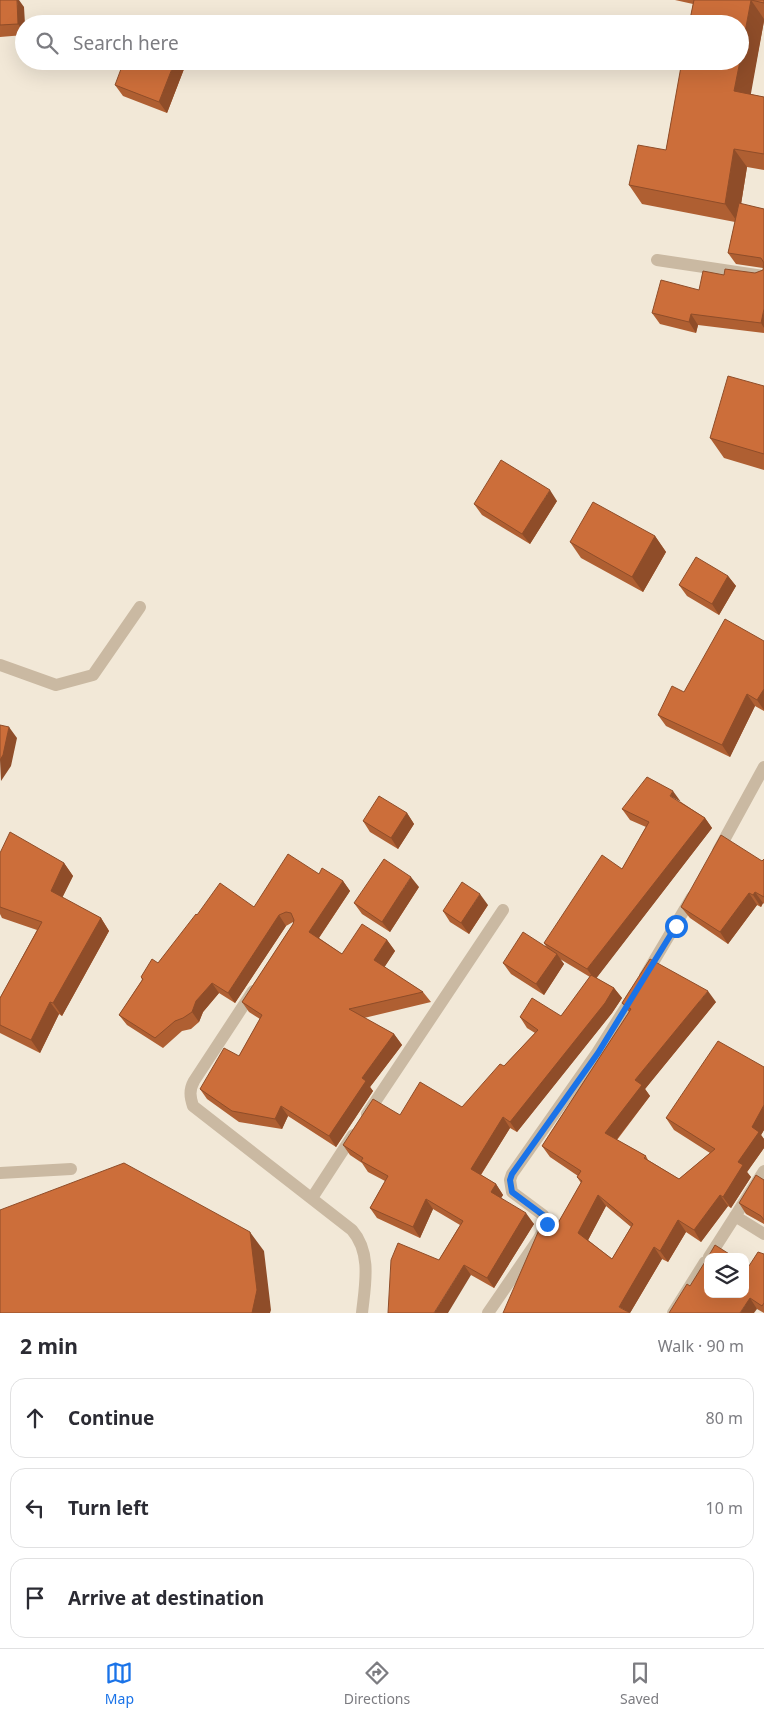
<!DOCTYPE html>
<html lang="en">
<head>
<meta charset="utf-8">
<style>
  body { margin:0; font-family:"Noto Sans",sans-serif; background:#f7f7f7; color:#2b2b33 }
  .controls { position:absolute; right:15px; bottom:15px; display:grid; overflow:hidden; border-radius:10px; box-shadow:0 5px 20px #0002 }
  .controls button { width:45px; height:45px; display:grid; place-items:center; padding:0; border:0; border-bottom:1px solid #e1e1e2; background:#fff; color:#2b2b33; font:25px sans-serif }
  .stop { position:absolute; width:15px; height:15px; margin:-11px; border:4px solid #1a73e8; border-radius:50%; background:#fff }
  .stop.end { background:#1a73e8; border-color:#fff; box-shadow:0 1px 5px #0008 }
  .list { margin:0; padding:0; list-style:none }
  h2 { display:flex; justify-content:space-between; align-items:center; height:65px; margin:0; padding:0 20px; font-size:21px }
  h2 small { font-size:16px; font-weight:400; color:#7c7c81 }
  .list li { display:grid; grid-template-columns:32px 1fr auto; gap:15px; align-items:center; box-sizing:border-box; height:80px; margin:0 10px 10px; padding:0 10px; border:1px solid #e1e1e2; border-radius:15px }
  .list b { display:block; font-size:19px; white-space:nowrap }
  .list em { font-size:16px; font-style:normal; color:#7c7c81 }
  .icon { flex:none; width:28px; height:28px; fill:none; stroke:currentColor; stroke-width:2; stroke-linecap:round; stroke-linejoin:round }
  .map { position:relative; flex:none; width:764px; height:1313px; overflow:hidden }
  .search { position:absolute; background:#fff; box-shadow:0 5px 20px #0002; left:15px; right:15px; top:15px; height:55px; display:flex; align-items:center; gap:12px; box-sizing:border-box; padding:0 18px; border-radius:28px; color:#7c7c81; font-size:19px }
  .sheet { height:335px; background:#fff }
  nav { display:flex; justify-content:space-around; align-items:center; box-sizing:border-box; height:70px; border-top:1px solid #e1e1e2; background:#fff; font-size:14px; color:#7c7c81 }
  nav a { display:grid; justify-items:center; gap:2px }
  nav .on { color:#1a73e8 }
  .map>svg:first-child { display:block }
</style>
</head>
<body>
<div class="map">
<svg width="764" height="1313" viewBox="0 0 764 1313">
  <rect width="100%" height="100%" fill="#f2e8d7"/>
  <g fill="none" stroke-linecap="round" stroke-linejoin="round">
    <!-- minor -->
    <path stroke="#cab9a2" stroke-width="12" d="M 657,260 L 764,276
      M 0,665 L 56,685 L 93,675 L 140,607
      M 718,851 L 764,767
      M 645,976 L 692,897
      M 253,991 L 194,1081 C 189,1090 190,1097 193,1106 L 352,1230 C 372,1253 365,1285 362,1313
      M 367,1114 L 503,910
      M 0,1173 L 71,1169
      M 312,1198 L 353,1135
      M 735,1216 L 764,1234
      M 709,1257 L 764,1171
      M 488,1313 L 538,1240 L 547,1224 L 543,1215 L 512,1192 L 510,1180 L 512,1174 L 597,1053 L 635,993
      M 673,1313 L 705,1262"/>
  </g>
  <!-- wall -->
  <path fill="#af5f32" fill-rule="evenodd" d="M 0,0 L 24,7 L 24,35 L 0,37 Z
    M 675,0 L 764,0 L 764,21 L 750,94 L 764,97 L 764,170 L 747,167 L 741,204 L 764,209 L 764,333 L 698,325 L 696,333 L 660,324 L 652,313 L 699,290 L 724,275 L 755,273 L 763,270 L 763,268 L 736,264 L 728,253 L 735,222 L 642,204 L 629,185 L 666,150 L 693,4 Z
    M 184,69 L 167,113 L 123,96 L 115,85 Z
    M 764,386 L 764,470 L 724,458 L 710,438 Z
    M 557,501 L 530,544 L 482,515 L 474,504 Z
    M 655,536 L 666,552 L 643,592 L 581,558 L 570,542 Z
    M 728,576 L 736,586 L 719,615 L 687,596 L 679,585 Z
    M 764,641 L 764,711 L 755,706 L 730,757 L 666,726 L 658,715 L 684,692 Z
    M 681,802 L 705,818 L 712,828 L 596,978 L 614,988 L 622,998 L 612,1013 L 517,1132 L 510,1128 L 481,1175 L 496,1184 L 503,1195 L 501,1198 L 534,1224 L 494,1288 L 471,1275 L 439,1260 L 460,1225 L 433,1209 L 420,1238 L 377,1218 L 370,1208 L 385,1181 L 368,1172 L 362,1163 L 350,1155 L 343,1145 L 400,1115 L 462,1107 L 504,1066 L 535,1033 L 527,1028 L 520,1017 L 561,1016 L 590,977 L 560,959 L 564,964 L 544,995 L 511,974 L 503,963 L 547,948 L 544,943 L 622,869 L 646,827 L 630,820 L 622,809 Z
    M 407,813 L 414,824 L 398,849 L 370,832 L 363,821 Z
    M 0,853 L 64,863 L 73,876 L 62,898 L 101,918 L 109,931 L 62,1016 L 59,1014 L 40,1053 L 0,1033 L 0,998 L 37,930 L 2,918 L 0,914 Z
    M 764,859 L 764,904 L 763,903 L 761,907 L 757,905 L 728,944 L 690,918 L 681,907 L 762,861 Z
    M 319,874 L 343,881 L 350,891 L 319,938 L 342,954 L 387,940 L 395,951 L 384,967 L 423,992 L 431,1002 L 364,1018 L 394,1034 L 402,1045 L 370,1087 L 373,1091 L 336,1147 L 288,1116 L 282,1129 L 239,1122 L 207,1099 L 200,1089 L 239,1056 L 260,1019 L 249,1012 L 242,1002 L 293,924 L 293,922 L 286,926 L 235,1003 L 219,993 L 203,1012 L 199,1022 L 191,1029 L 182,1031 L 163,1048 L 127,1025 L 119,1015 L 142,980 L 141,977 L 158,963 L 197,915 L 254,907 Z
    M 419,887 L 390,932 L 362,914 L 354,903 Z
    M 488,905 L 469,934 L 450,922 L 443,911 Z
    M 716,1002 L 645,1089 L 650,1096 L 617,1140 L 646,1156 L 648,1160 L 679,1179 L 710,1153 L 674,1130 L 666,1118 L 764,1067 L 764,1130 L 761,1135 L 764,1139 L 764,1148 L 747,1172 L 751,1177 L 731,1208 L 728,1206 L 701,1242 L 686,1232 L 668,1262 L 662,1259 L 630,1313 L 554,1230 L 581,1183 L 577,1177 L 578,1176 L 550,1157 L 542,1146 L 629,1012 L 622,1003 ZM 606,1206 L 631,1227 L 612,1259 L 588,1240 Z
    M 764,1180 L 764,1224 L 746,1214 L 739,1203 Z
    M 764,1254 L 764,1313 L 757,1309 L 690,1286 L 749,1266 Z"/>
  <!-- shaded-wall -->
  <path fill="#8f4d29" d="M 17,0 L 19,0 L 24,7 L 25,24 L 24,24 L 24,32 L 18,24 Z
    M 751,0 L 764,19 L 764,21 L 748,110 L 734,91 Z
    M 175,61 L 178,61 L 184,69 L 167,113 L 159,102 Z
    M 734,149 L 747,167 L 738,223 L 725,204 Z
    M 764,309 L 764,328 L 761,323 Z
    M 691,314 L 698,325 L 696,333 L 689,322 Z
    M 550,490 L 557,501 L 530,544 L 522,534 Z
    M 655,536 L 666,552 L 643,592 L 632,577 Z
    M 728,576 L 736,586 L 719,615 L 712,604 Z
    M 764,689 L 764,710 L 757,700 Z
    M 747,694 L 755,706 L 730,757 L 722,745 Z
    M 9,727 L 17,738 L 11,766 L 1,781 L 0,760 Z
    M 673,791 L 681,802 L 670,796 Z
    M 407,813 L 414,824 L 398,849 L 391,838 Z
    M 705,818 L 712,828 L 595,980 L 587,969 Z
    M 64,863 L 73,876 L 59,904 L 51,891 Z
    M 411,877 L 419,887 L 390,932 L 382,922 Z
    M 343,881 L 350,891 L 316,942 L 309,932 Z
    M 755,892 L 763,903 L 761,907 L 753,895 Z
    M 749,893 L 757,905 L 728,944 L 720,932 Z
    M 480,894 L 488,905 L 469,934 L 461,923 Z
    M 279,915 L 286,926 L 235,1003 L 228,993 Z
    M 101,918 L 109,931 L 62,1016 L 53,1003 Z
    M 387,940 L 395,951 L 382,971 L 374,960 Z
    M 557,954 L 564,964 L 544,995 L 536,984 Z
    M 212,983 L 219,993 L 203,1012 L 199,1022 L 192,1012 L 196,1001 Z
    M 614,988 L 622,998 L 612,1013 L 517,1132 L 510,1122 Z
    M 708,991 L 716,1002 L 645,1089 L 650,1096 L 613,1144 L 605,1133 L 635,1080 Z
    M 50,1002 L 59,1014 L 40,1053 L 31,1040 Z
    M 394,1034 L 402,1045 L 370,1087 L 373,1091 L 336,1147 L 329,1136 L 362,1078 Z
    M 764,1105 L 764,1130 L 761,1135 L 764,1139 L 764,1148 L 747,1172 L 751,1177 L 731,1208 L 723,1197 L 752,1127 Z
    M 281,1106 L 288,1116 L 282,1129 L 275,1119 Z
    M 503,1117 L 510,1128 L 478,1179 L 471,1169 Z
    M 496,1184 L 503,1195 L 498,1203 L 491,1192 Z
    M 598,1195 L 606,1206 L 586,1244 L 578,1233 Z
    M 720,1195 L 728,1206 L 701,1242 L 694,1230 Z
    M 426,1199 L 433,1209 L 420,1238 L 413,1227 Z
    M 526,1213 L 534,1224 L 494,1288 L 487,1278 Z
    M 678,1220 L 686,1232 L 668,1262 L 660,1251 Z
    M 250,1232 L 264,1251 L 271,1310 L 270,1313 L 252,1313 Z
    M 654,1247 L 662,1259 L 630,1313 L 619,1307 Z
    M 464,1265 L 471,1275 L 448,1313 L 434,1313 Z
    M 750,1298 L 757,1309 L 754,1313 L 740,1313 Z"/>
  <!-- building -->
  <path fill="#cc6e3a" stroke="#8f4d29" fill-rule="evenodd" d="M 0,0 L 17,0 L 18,24 L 0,25 Z
    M 694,0 L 764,0 L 764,3 L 751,0 L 740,59 L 740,24 L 689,24 Z
    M 124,61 L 175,61 L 159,102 L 115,85 Z
    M 682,61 L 740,61 L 734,91 L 764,97 L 764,154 L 734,149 L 725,204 L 629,185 L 638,145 L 666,150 Z
    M 739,203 L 764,209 L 764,263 L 761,258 L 728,253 Z
    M 764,263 L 764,309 L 761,323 L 691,314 L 689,322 L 652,313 L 661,280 L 699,290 L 703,271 L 724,275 L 725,269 L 755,273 L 763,270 Z
    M 728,376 L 764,386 L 764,454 L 710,438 Z
    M 501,460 L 550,490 L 522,534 L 474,504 Z
    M 593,502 L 655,536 L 632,577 L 570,542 Z
    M 696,557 L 728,576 L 712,604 L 679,585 Z
    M 725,619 L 764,641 L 764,689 L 757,700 L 747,694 L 722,745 L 658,715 L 672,686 L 684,692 Z
    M 0,725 L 9,727 L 3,755 L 0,760 Z
    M 647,777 L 673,791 L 670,796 L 705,818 L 587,969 L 544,943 L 602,855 L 622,869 L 649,822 L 622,809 Z
    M 379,796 L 407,813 L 391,838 L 363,821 Z
    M 10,832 L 64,863 L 51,891 L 101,918 L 53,1003 L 50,1002 L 31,1040 L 0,1025 L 0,998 L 42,922 L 0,907 L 0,853 Z
    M 721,835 L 762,861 L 764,859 L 764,897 L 755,892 L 753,895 L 749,893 L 720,932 L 681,907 Z
    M 288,854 L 319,874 L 322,868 L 343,881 L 309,932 L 342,954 L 362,924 L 387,940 L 374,960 L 423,992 L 349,1009 L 394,1034 L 362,1078 L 366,1081 L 329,1136 L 281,1106 L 275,1119 L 232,1111 L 200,1089 L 224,1048 L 239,1056 L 262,1015 L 242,1002 L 293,924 L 294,920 L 291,913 L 286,912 L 279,915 L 228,993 L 212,983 L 196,1001 L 192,1012 L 183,1018 L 175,1021 L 155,1038 L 119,1015 L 143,979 L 141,977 L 152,959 L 158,963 L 196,914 L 197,915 L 220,883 L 254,907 Z
    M 384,859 L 411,877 L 382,922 L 354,903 Z
    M 462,882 L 480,894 L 461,923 L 443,911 Z
    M 523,932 L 557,954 L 536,984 L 503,963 Z
    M 650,959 L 708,991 L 635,1080 L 642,1085 L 605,1133 L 646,1156 L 644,1158 L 679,1179 L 715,1149 L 666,1118 L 718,1041 L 764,1067 L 764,1105 L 752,1127 L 759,1132 L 738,1162 L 743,1165 L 723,1197 L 720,1195 L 694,1230 L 678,1220 L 660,1251 L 654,1247 L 619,1307 L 630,1313 L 503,1313 L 542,1223 L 554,1230 L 582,1181 L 577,1177 L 581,1171 L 542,1146 L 631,1009 L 622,1003 ZM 598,1195 L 633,1224 L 612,1259 L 578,1233 Z
    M 591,975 L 614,988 L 605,1003 L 510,1122 L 503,1117 L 471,1169 L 496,1184 L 491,1192 L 526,1213 L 487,1278 L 464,1265 L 434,1313 L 388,1313 L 391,1260 L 398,1243 L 439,1260 L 463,1221 L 426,1199 L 413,1227 L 370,1208 L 388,1176 L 361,1161 L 363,1158 L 343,1145 L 373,1099 L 400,1115 L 420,1082 L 462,1107 L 500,1064 L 504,1066 L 538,1030 L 520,1017 L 532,998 L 561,1016 Z
    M 124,1163 L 250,1232 L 257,1290 L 252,1313 L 0,1313 L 0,1210 Z
    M 756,1175 L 764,1180 L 764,1220 L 761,1216 L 739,1203 Z
    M 715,1245 L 734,1257 L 708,1257 Z
    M 758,1252 L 764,1254 L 764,1303 L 762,1306 L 750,1298 L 740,1313 L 669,1313 L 687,1284 L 690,1286 L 708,1257 L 708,1294 L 745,1294 L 745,1263 L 749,1266 Z"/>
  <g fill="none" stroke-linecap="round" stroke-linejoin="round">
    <!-- route -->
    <path stroke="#1a73e8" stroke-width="6" d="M 547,1224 L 543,1215 L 512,1192 L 510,1180 L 512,1174 L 598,1053 L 676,926"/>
  </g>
</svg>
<div class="controls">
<button><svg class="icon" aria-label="layers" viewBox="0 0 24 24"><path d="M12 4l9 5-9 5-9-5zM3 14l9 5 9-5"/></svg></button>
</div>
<div class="stop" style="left:676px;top:926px"></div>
<div class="stop end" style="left:547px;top:1224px"></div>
<div class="search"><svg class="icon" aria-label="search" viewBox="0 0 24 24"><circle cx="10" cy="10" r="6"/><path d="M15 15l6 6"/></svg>Search here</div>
</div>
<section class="sheet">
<h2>2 min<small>Walk · 90 m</small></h2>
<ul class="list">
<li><svg class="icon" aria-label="ahead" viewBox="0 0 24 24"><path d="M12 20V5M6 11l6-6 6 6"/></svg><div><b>Continue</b></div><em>80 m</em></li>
<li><svg class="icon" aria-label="left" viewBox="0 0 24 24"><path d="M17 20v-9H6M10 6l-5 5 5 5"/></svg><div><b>Turn left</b></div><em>10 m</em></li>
<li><svg class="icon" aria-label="arrive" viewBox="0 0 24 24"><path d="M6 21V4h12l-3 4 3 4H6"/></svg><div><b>Arrive at destination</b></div></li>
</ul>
</section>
<nav>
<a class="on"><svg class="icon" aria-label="map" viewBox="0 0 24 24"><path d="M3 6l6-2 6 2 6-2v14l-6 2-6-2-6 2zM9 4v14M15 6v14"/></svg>Map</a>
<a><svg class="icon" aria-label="directions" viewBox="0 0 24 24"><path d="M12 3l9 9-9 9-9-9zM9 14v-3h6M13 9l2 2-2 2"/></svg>Directions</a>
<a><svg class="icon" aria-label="saved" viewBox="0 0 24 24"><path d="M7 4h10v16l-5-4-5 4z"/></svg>Saved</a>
</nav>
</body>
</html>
